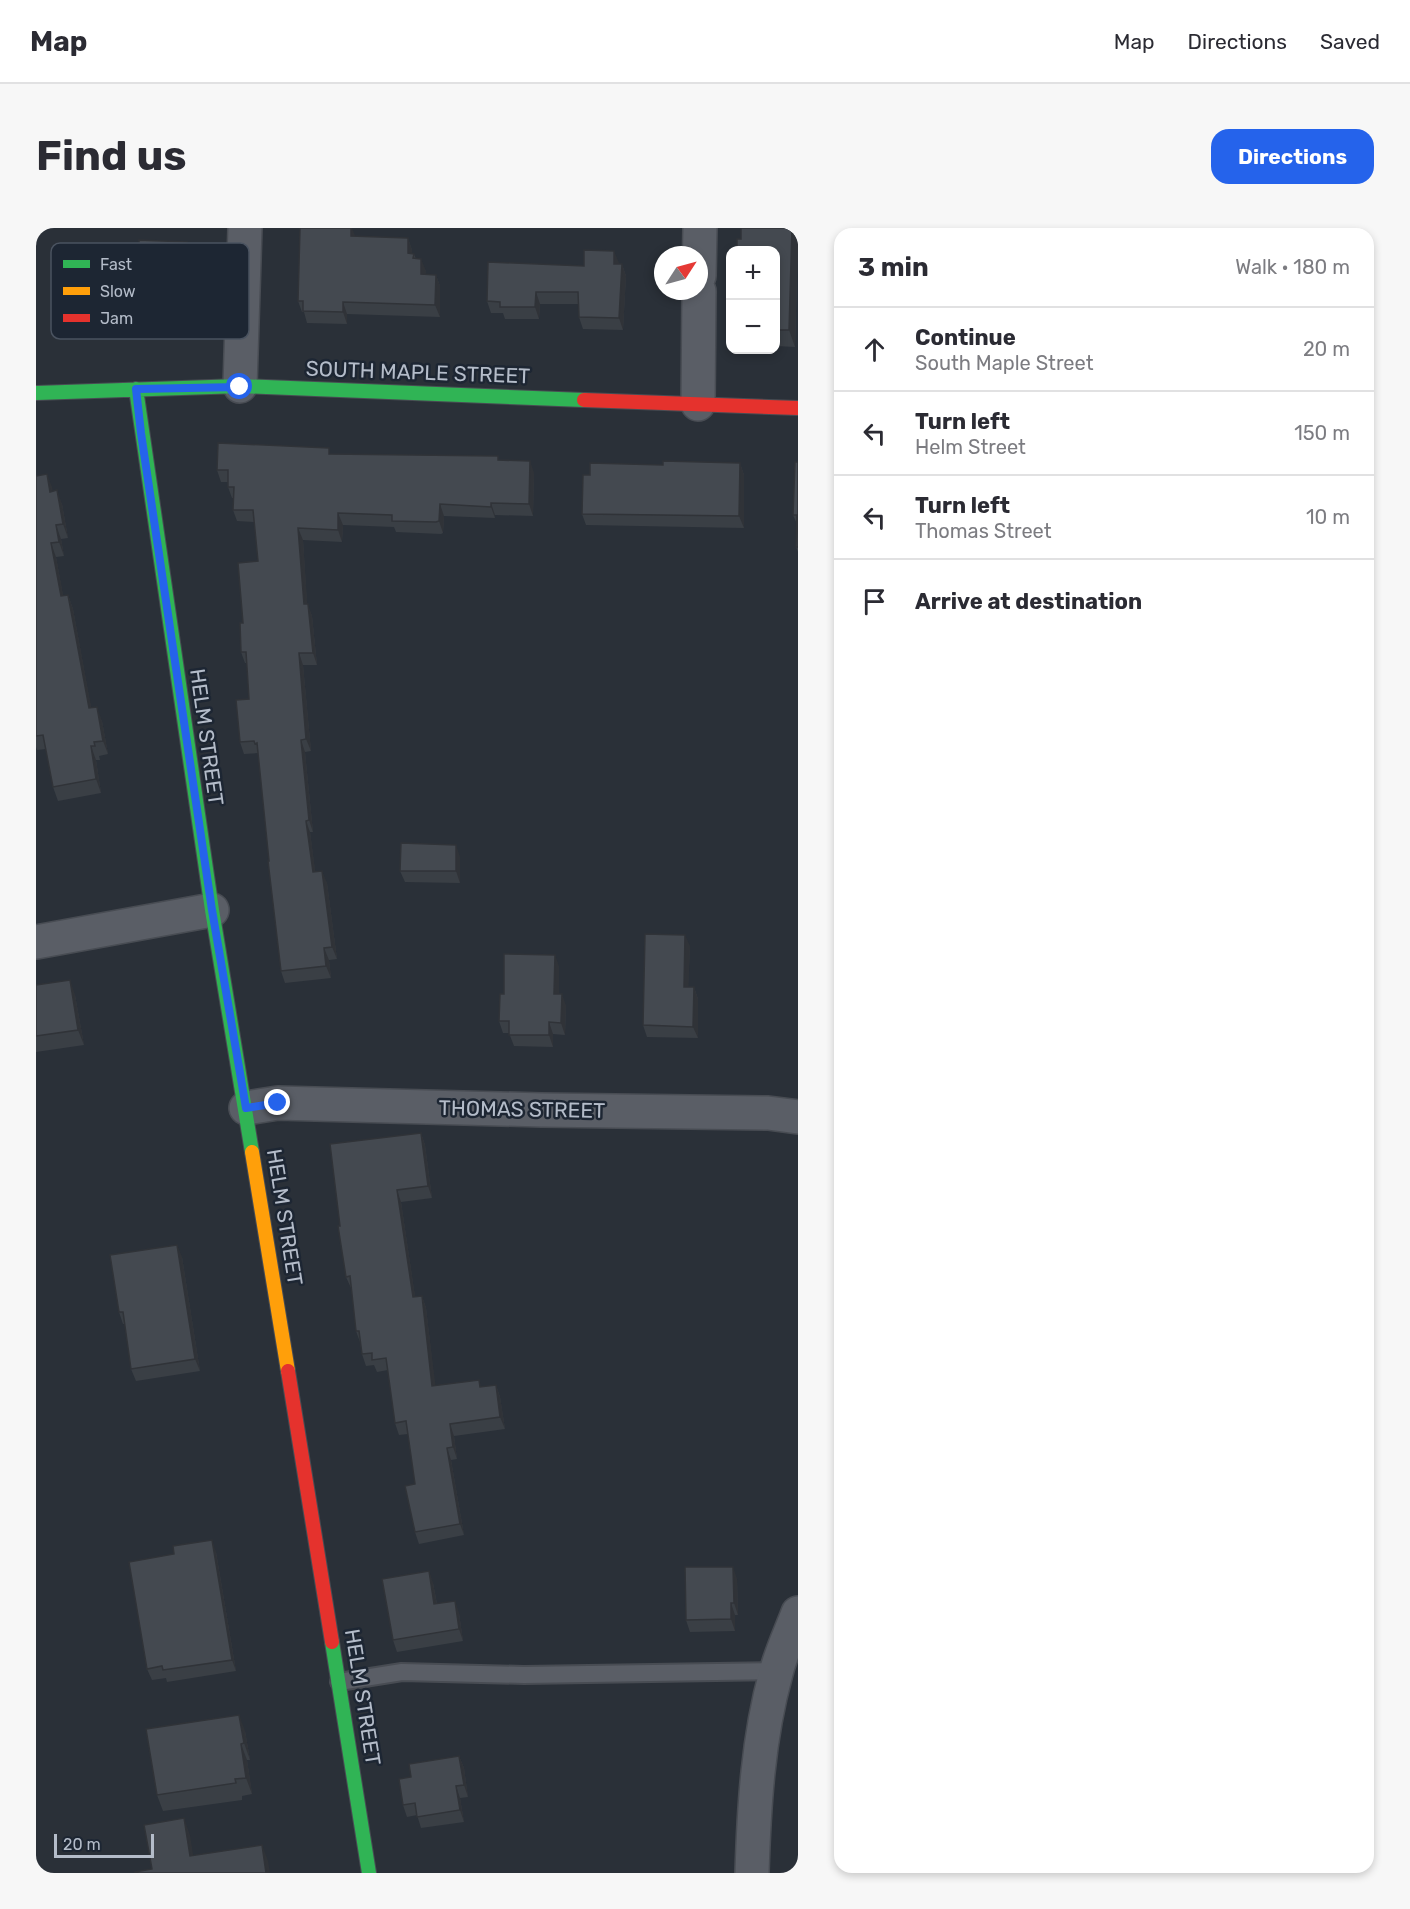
<!DOCTYPE html>
<html lang="en">
<head>
<meta charset="utf-8">
<style>
  body { margin:0; font-family:Rubik,sans-serif; background:#f7f7f7; color:#2b2b33 }
  .controls { position:absolute; right:18px; top:18px; display:grid; overflow:hidden; border-radius:12px; box-shadow:0 3px 9px #0003 }
  .controls button { width:54px; height:54px; display:grid; place-items:center; padding:0; border:0; border-bottom:2px solid #e1e1e2; background:#fff; color:#2b2b33; font:30px sans-serif }
  .compass { position:absolute; left:618px; top:18px; width:54px; height:54px; border-radius:50%; background:#fff; box-shadow:0 3px 9px #0003; rotate:54deg }
  .scale { position:absolute; left:18px; bottom:15px; width:100px; box-sizing:border-box; padding-left:6px; border:3px solid #b4bcc9; border-top:0; font-size:16px; line-height:21px; white-space:nowrap; color:#b4bcc9; -webkit-text-stroke:4px #1d2633; paint-order:stroke }
  .stop { position:absolute; width:18px; height:18px; margin:-14px; border:4px solid #2563eb; border-radius:50%; background:#fff }
  .stop.end { background:#2563eb; border-color:#fff; box-shadow:0 2px 6px #0008 }
  .list { margin:0; padding:0; list-style:none }
  h2 { display:flex; justify-content:space-between; align-items:center; height:78px; margin:0; padding:0 24px; font-size:26px }
  h2 small { font-size:20px; font-weight:400; color:#7c7c81 }
  .list li { display:grid; grid-template-columns:39px 1fr auto; gap:18px; align-items:center; box-sizing:border-box; height:84px; padding:0 24px; border-top:2px solid #e1e1e2 }
  .list b { display:block; font-size:22px; white-space:nowrap }
  .list p { margin:0; font-size:20px; white-space:nowrap; color:#7c7c81 }
  .list em { font-size:20px; font-style:normal; color:#7c7c81 }
  .icon { flex:none; width:33px; height:33px; fill:none; stroke:currentColor; stroke-width:2; stroke-linecap:round; stroke-linejoin:round }
  .map { position:relative; flex:none; width:762px; height:1645px; overflow:hidden; border-radius:18px }
  header { display:flex; align-items:center; gap:36px; box-sizing:border-box; height:84px; padding:0 30px; background:#fff; border-bottom:2px solid #e1e1e2 }
  header strong { font-size:28px }
  nav { display:flex; gap:33px; margin-inline-start:auto; font-size:21px }
  .intro { display:flex; align-items:center; justify-content:space-between; box-sizing:border-box; height:144px; padding:0 36px }
  h1 { margin:0; font-size:42px }
  .button { padding:15px 27px; border-radius:18px; background:#2563eb; color:#fff; font-size:21px; font-weight:700 }
  main { display:flex; gap:36px; padding:0 36px }
  aside { flex:1; background:#fff; border-radius:18px; box-shadow:0 3px 9px #0003 }
  .map>svg:first-child { display:block }
</style>
</head>
<body>
<header>
<strong>Map</strong>
<nav><a>Map</a><a>Directions</a><a>Saved</a></nav>
</header>
<div class="intro"><h1>Find us</h1><a class="button">Directions</a></div>
<main>
<div class="map">
<svg width="762" height="1645" viewBox="0 0 762 1645">
  <rect width="100%" height="100%" fill="#2a3038"/>
  <g fill="none" stroke-linecap="round" stroke-linejoin="round">
    <!-- lane casing -->
    <g stroke="#484c53" stroke-width="20">
      <path id="lane" d="M 303,1454 L 366,1444 L 488,1447 L 740,1443"/>
    </g>
    <!-- street casing -->
    <g stroke="#484c53" stroke-width="36">
      <path id="street" d="M 663,48 L 664,0
        M 204,158 L 209,0
        M 662,176 L 663,63
        M 0,714 L 176,682
        M 210,880 L 242,875 L 506,882 L 732,885 L 762,889
        M 716,1645 C 718,1578 722,1510 740,1445 C 745,1424 755,1404 762,1385"/>
    </g>
    <!-- fast casing -->
    <g stroke="#484c53" stroke-width="16">
      <path id="fast" d="M 100,161 L 176,682 L 216,924
        M 0,165 L 204,158 L 548,172
        M 296,1414 L 333,1645"/>
    </g>
    <!-- slow casing -->
    <g stroke="#484c53" stroke-width="16">
      <path id="slow" d="M 216,924 L 252,1143"/>
    </g>
    <!-- jam casing -->
    <g stroke="#484c53" stroke-width="16">
      <path id="jam" d="M 548,172 L 762,180
        M 252,1143 L 296,1414"/>
    </g>
    <!-- lane -->
    <use href="#lane" stroke="#5a5e66" stroke-width="16"/>
    <!-- street -->
    <use href="#street" stroke="#5a5e66" stroke-width="33"/>
    <!-- fast -->
    <use href="#fast" stroke="#30b455" stroke-width="14"/>
    <!-- slow -->
    <use href="#slow" stroke="#ff9f0a" stroke-width="14"/>
    <!-- jam -->
    <use href="#jam" stroke="#e5322d" stroke-width="14"/>
  </g>
  <!-- wall -->
  <path fill="#3a3f45" d="M 319,8 L 372,10 L 376,22 L 376,26 L 378,26 L 380,31 L 390,43 L 389,46 L 400,47 L 404,58 L 404,89 L 311,86 L 311,96 L 271,95 L 268,84 L 266,84 L 262,73 Z
    M 151,14 L 155,26 L 155,81 L 105,80 L 103,75 L 90,74 L 85,62 L 103,17 Z
    M 762,16 L 759,119 L 740,118 L 740,22 Z
    M 583,35 L 583,36 L 586,36 L 590,48 L 587,102 L 547,101 L 543,89 L 542,76 L 504,76 L 503,91 L 469,91 L 467,85 L 455,85 L 451,73 L 548,38 Z
    M 295,226 L 464,233 L 498,245 L 497,288 L 459,287 L 459,290 L 408,288 L 407,305 L 405,306 L 360,304 L 358,299 L 307,297 L 306,314 L 267,312 L 271,376 L 276,388 L 281,437 L 267,437 L 275,523 L 269,524 L 277,604 L 274,604 L 279,644 L 291,655 L 301,731 L 293,732 L 295,750 L 249,755 L 245,743 L 222,525 L 208,526 L 204,514 L 213,471 L 211,435 L 209,435 L 205,424 L 207,395 L 222,333 L 218,294 L 201,293 L 197,282 L 197,270 L 196,270 L 192,259 L 192,254 L 185,254 L 181,242 Z
    M 762,234 L 762,324 L 760,319 L 761,296 L 757,287 Z
    M 704,235 L 708,247 L 708,300 L 550,297 L 546,286 L 554,247 L 627,237 Z
    M 0,248 L 16,259 L 16,263 L 26,276 L 32,310 L 25,311 L 28,328 L 20,329 L 27,368 L 32,367 L 37,381 L 55,480 L 66,493 L 72,526 L 63,528 L 64,532 L 60,532 L 65,565 L 22,573 L 17,559 L 10,521 L 1,522 L 0,519 Z
    M 424,629 L 424,655 L 369,654 L 364,643 Z
    M 654,718 L 652,759 L 658,759 L 662,771 L 662,810 L 611,809 L 607,797 Z
    M 523,738 L 523,766 L 530,778 L 529,807 L 517,806 L 517,819 L 478,818 L 473,805 L 467,805 L 463,793 L 468,766 Z
    M 0,757 L 39,767 L 48,817 L 0,824 Z
    M 385,905 L 389,917 L 396,970 L 365,974 L 379,1069 L 386,1068 L 390,1080 L 399,1158 L 445,1159 L 460,1157 L 464,1169 L 469,1201 L 418,1208 L 421,1231 L 415,1232 L 428,1307 L 383,1316 L 379,1304 L 379,1256 L 372,1206 L 363,1207 L 359,1195 L 352,1142 L 341,1144 L 338,1137 L 330,1138 L 326,1126 L 324,1114 L 320,1103 L 316,1060 L 315,1060 L 310,1049 L 304,998 Z
    M 146,1029 L 164,1143 L 100,1153 L 95,1141 L 89,1096 L 87,1096 L 83,1084 Z
    M 180,1324 L 200,1443 L 131,1454 L 130,1450 L 116,1452 L 111,1441 Z
    M 701,1351 L 702,1387 L 699,1387 L 699,1403 L 654,1404 L 650,1392 Z
    M 397,1355 L 401,1376 L 423,1385 L 427,1413 L 361,1424 L 357,1412 Z
    M 209,1503 L 214,1532 L 211,1532 L 216,1566 L 206,1568 L 206,1572 L 127,1583 L 121,1567 Z
    M 423,1528 L 428,1540 L 432,1569 L 424,1570 L 428,1594 L 385,1600 L 381,1587 L 371,1589 L 367,1577 L 375,1549 Z"/>
  <!-- shaded-wall -->
  <path fill="#303338" d="M 315,0 L 316,0 L 320,10 L 315,8 Z
    M 756,0 L 762,16 L 759,119 L 753,102 Z
    M 372,10 L 376,22 L 376,37 L 372,25 Z
    M 151,14 L 155,26 L 155,81 L 150,70 Z
    M 578,23 L 583,35 L 582,48 L 578,36 Z
    M 385,31 L 390,43 L 389,58 L 385,46 Z
    M 586,36 L 590,48 L 587,102 L 583,90 Z
    M 400,47 L 404,58 L 404,89 L 399,77 Z
    M 500,64 L 504,76 L 503,91 L 499,79 Z
    M 307,74 L 311,86 L 311,96 L 307,84 Z
    M 494,233 L 498,245 L 497,288 L 493,276 Z
    M 704,235 L 708,247 L 708,300 L 703,288 Z
    M 11,246 L 16,259 L 19,277 L 14,264 Z
    M 21,262 L 26,276 L 32,310 L 27,296 Z
    M 455,275 L 459,287 L 459,290 L 455,279 Z
    M 404,276 L 408,288 L 407,305 L 403,293 Z
    M 302,285 L 307,297 L 306,314 L 302,302 Z
    M 20,297 L 25,311 L 28,328 L 23,314 Z
    M 262,300 L 267,312 L 272,388 L 268,376 Z
    M 15,315 L 20,329 L 30,382 L 25,368 Z
    M 32,367 L 37,381 L 58,494 L 53,480 Z
    M 272,376 L 276,388 L 281,437 L 277,425 Z
    M 263,425 L 267,437 L 275,523 L 270,511 Z
    M 61,479 L 66,493 L 72,526 L 67,513 Z
    M 265,512 L 269,524 L 277,604 L 273,592 Z
    M 55,518 L 60,532 L 65,565 L 60,551 Z
    M 270,593 L 274,604 L 281,656 L 277,644 Z
    M 420,617 L 424,629 L 424,655 L 420,643 Z
    M 286,643 L 291,655 L 301,731 L 296,719 Z
    M 649,707 L 654,718 L 652,771 L 648,759 Z
    M 288,720 L 293,732 L 295,750 L 290,738 Z
    M 519,727 L 523,738 L 523,777 L 518,766 Z
    M 34,752 L 39,767 L 48,817 L 42,802 Z
    M 658,759 L 662,771 L 662,810 L 657,799 Z
    M 526,766 L 530,778 L 529,807 L 525,795 Z
    M 513,794 L 517,806 L 517,819 L 513,807 Z
    M 385,905 L 389,917 L 396,970 L 392,958 Z
    M 361,962 L 365,974 L 381,1081 L 377,1069 Z
    M 141,1017 L 146,1029 L 164,1143 L 159,1131 Z
    M 386,1068 L 390,1080 L 401,1170 L 396,1158 Z
    M 460,1157 L 464,1169 L 469,1201 L 464,1189 Z
    M 414,1196 L 418,1208 L 421,1231 L 417,1219 Z
    M 411,1220 L 415,1232 L 428,1307 L 424,1296 Z
    M 176,1312 L 180,1324 L 200,1443 L 196,1432 Z
    M 697,1339 L 701,1351 L 702,1387 L 698,1375 Z
    M 393,1343 L 397,1355 L 403,1388 L 398,1376 Z
    M 419,1373 L 423,1385 L 427,1413 L 423,1401 Z
    M 695,1375 L 699,1387 L 699,1403 L 695,1391 Z
    M 203,1487 L 209,1503 L 214,1532 L 208,1515 Z
    M 205,1516 L 211,1532 L 216,1566 L 210,1550 Z
    M 423,1528 L 428,1540 L 432,1569 L 428,1557 Z
    M 420,1558 L 424,1570 L 428,1594 L 424,1582 Z
    M 148,1590 L 154,1607 L 160,1645 L 154,1628 Z
    M 226,1617 L 232,1633 L 234,1645 L 230,1645 Z"/>
  <!-- building -->
  <path fill="#444950" stroke="#303338" stroke-width="1.5" d="M 264,0 L 315,0 L 315,8 L 372,10 L 372,25 L 378,26 L 377,30 L 385,31 L 385,46 L 400,47 L 399,77 L 307,74 L 307,84 L 267,83 L 267,73 L 262,73 Z
    M 705,0 L 756,0 L 753,102 L 740,102 L 740,22 L 701,22 L 701,11 L 705,11 Z
    M 103,12 L 151,14 L 150,70 L 101,68 L 101,63 L 85,62 L 86,16 L 103,17 Z
    M 548,22 L 578,23 L 578,36 L 586,36 L 583,90 L 543,89 L 542,64 L 500,64 L 499,79 L 464,79 L 464,74 L 451,73 L 452,34 L 548,38 Z
    M 182,215 L 293,220 L 293,226 L 462,228 L 462,232 L 494,233 L 493,276 L 455,275 L 455,279 L 404,276 L 403,293 L 400,294 L 356,293 L 356,287 L 302,285 L 302,302 L 262,300 L 268,376 L 272,376 L 277,425 L 263,425 L 270,511 L 265,512 L 273,592 L 270,593 L 277,644 L 286,643 L 296,719 L 288,720 L 290,738 L 245,743 L 232,633 L 233,633 L 221,515 L 219,516 L 218,513 L 204,514 L 200,472 L 213,471 L 210,424 L 205,424 L 204,395 L 207,395 L 202,335 L 222,333 L 217,282 L 197,282 L 198,259 L 192,259 L 192,242 L 181,242 Z
    M 627,233 L 704,235 L 703,288 L 546,286 L 547,247 L 554,247 L 554,235 L 627,237 Z
    M 759,234 L 762,234 L 762,319 L 760,319 L 761,287 L 757,287 Z
    M 11,246 L 14,264 L 21,262 L 27,296 L 20,297 L 23,314 L 15,315 L 25,368 L 32,367 L 53,480 L 61,479 L 67,513 L 58,514 L 59,518 L 55,518 L 60,551 L 17,559 L 7,507 L 0,508 L 0,248 Z
    M 365,615 L 420,617 L 420,643 L 364,643 Z
    M 609,706 L 649,707 L 648,759 L 658,759 L 657,799 L 607,797 Z
    M 468,726 L 519,727 L 518,766 L 526,766 L 525,795 L 513,794 L 513,807 L 473,807 L 473,793 L 463,793 L 464,766 L 468,766 Z
    M 34,752 L 42,802 L 0,808 L 0,757 Z
    M 385,905 L 392,958 L 361,962 L 377,1069 L 386,1068 L 396,1158 L 443,1152 L 444,1159 L 460,1157 L 464,1189 L 414,1196 L 417,1219 L 411,1220 L 424,1296 L 379,1304 L 369,1258 L 379,1256 L 370,1193 L 359,1195 L 350,1130 L 336,1132 L 336,1125 L 326,1126 L 323,1103 L 320,1103 L 314,1048 L 310,1049 L 302,998 L 304,998 L 294,916 Z
    M 141,1017 L 159,1131 L 95,1141 L 87,1084 L 83,1084 L 74,1027 Z
    M 176,1312 L 196,1432 L 127,1442 L 126,1438 L 111,1441 L 93,1334 L 138,1326 L 137,1318 Z
    M 649,1339 L 697,1339 L 698,1375 L 695,1375 L 695,1391 L 650,1392 Z
    M 393,1343 L 398,1376 L 419,1373 L 423,1401 L 357,1412 L 346,1351 Z
    M 203,1487 L 208,1515 L 205,1516 L 210,1550 L 199,1551 L 200,1555 L 121,1567 L 110,1501 Z
    M 423,1528 L 428,1557 L 420,1558 L 424,1582 L 381,1589 L 379,1575 L 367,1577 L 363,1551 L 375,1549 L 373,1536 Z
    M 148,1590 L 154,1628 L 226,1617 L 230,1645 L 99,1645 L 99,1644 L 116,1641 L 108,1597 Z"/>
  <g fill="none" stroke-linecap="round" stroke-linejoin="round">
    <!-- route -->
    <path stroke="#2563eb" stroke-width="8" d="M 204,159 L 100,161 L 105,205 L 176,682 L 210,880 L 242,875"/>
  </g>
  <g text-anchor="middle" dominant-baseline="central" stroke-width="5" stroke-linejoin="round" paint-order="stroke">
    <!-- street labels -->
    <g font-size="21" fill="#b4bcc9" stroke="#1d2633">
      <text transform="translate(382 144) rotate(2)">SOUTH MAPLE STREET</text>
      <text transform="translate(171 509) rotate(82)">HELM STREET</text>
      <text transform="translate(486 881) rotate(1)">THOMAS STREET</text>
      <text transform="translate(249 989) rotate(81)">HELM STREET</text>
      <text transform="translate(327 1469) rotate(81)">HELM STREET</text>
    </g>
  </g>
  <!-- legend -->
  <rect x="15" y="15" width="198" height="96" rx="9" fill="#1d2633" stroke="#4a5360" stroke-width="1.5"/>
  <rect x="27" y="32" width="27" height="8" fill="#30b455"/>
  <rect x="27" y="59" width="27" height="8" fill="#ff9f0a"/>
  <rect x="27" y="86" width="27" height="8" fill="#e5322d"/>
  <g font-size="16" fill="#b4bcc9">
    <text x="64" y="42">Fast</text>
    <text x="64" y="69">Slow</text>
    <text x="64" y="96">Jam</text>
  </g>
</svg>
<div class="controls">
<button>+</button>
<button>−</button>
</div>
<svg class="compass" viewBox="-18 -18 36 36"><path d="M0-13l5 13h-10z" fill="#e53935"/><path d="M0 13l5-13h-10z" fill="#7c7c81"/></svg>
<div class="scale">20 m</div>
<div class="stop" style="left:204px;top:159px"></div>
<div class="stop end" style="left:242px;top:875px"></div>
</div>
<aside>
<h2>3 min<small>Walk · 180 m</small></h2>
<ul class="list">
<li><svg class="icon" aria-label="ahead" viewBox="0 0 24 24"><path d="M12 20V5M6 11l6-6 6 6"/></svg><div><b>Continue</b><p>South Maple Street</p></div><em>20 m</em></li>
<li><svg class="icon" aria-label="left" viewBox="0 0 24 24"><path d="M17 20v-9H6M10 6l-5 5 5 5"/></svg><div><b>Turn left</b><p>Helm Street</p></div><em>150 m</em></li>
<li><svg class="icon" aria-label="left" viewBox="0 0 24 24"><path d="M17 20v-9H6M10 6l-5 5 5 5"/></svg><div><b>Turn left</b><p>Thomas Street</p></div><em>10 m</em></li>
<li><svg class="icon" aria-label="arrive" viewBox="0 0 24 24"><path d="M6 21V4h12l-3 4 3 4H6"/></svg><div><b>Arrive at destination</b></div></li>
</ul>
</aside>
</main>
</body>
</html>
